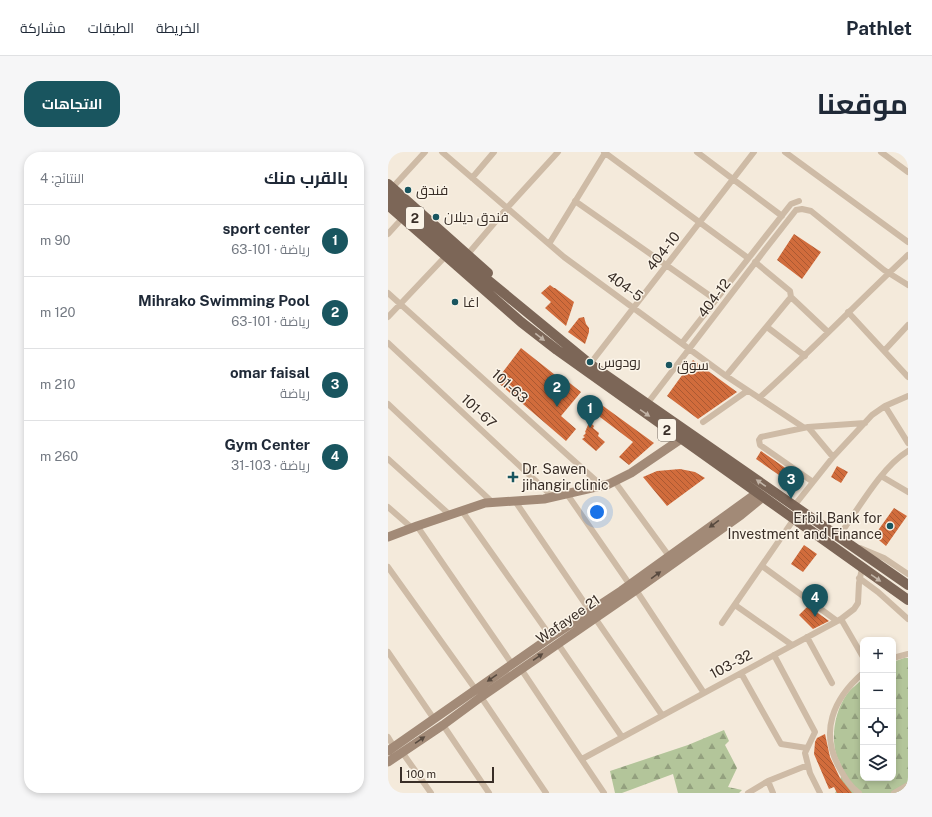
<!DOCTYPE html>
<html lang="ar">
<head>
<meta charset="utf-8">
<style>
  body { margin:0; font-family:"Public Sans",Cairo,sans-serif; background:#f6f6f7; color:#1f2937; direction:rtl }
  .controls { position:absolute; right:12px; bottom:12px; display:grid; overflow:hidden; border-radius:8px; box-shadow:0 2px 6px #0003 }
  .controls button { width:36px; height:36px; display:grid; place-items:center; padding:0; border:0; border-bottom:1px solid #e0e1e3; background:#fff; color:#1f2937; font:20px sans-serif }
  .scale { position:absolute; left:12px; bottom:10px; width:94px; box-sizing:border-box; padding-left:4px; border:2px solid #392e27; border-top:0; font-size:11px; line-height:14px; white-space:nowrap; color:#392e27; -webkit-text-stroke:3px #fbf4e8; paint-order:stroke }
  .you { position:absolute; left:209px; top:360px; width:14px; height:14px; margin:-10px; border:3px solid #fff; border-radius:50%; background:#1a73e8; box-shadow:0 0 0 6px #1a73e833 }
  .badge { display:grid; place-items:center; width:26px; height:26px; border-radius:50%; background:#19555f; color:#fff; font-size:13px; font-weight:700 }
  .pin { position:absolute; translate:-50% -33px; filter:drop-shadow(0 1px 2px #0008) }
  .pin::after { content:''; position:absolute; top:21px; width:14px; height:12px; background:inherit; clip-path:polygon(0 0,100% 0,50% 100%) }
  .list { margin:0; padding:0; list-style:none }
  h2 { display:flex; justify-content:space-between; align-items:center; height:52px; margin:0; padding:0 16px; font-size:17px }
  h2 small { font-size:13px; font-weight:400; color:#747a83 }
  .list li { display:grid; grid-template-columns:26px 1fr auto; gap:12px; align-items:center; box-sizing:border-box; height:72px; padding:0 16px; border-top:1px solid #e0e1e3 }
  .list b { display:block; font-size:15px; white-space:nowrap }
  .list p { margin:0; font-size:13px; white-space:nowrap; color:#747a83 }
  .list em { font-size:13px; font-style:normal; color:#747a83 }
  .icon { flex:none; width:22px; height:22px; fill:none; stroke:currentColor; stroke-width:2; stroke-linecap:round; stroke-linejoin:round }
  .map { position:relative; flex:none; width:520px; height:641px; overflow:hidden; direction:ltr; border-radius:16px }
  header { display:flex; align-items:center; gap:24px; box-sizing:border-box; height:56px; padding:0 20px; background:#fff; border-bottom:1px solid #e0e1e3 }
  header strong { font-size:19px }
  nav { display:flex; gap:22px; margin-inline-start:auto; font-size:14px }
  .intro { display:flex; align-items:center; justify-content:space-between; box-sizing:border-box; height:96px; padding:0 24px }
  h1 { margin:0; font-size:28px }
  .button { padding:10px 18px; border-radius:16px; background:#19555f; color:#fff; font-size:14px; font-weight:700 }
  main { display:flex; gap:24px; padding:0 24px }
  aside { flex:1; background:#fff; border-radius:16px; box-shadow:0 2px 6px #0003 }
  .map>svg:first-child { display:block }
</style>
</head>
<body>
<header>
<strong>Pathlet</strong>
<nav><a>الخريطة</a><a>الطبقات</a><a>مشاركة</a></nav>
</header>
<div class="intro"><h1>موقعنا</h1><a class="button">الاتجاهات</a></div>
<main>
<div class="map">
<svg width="520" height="641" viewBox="0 0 520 641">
  <defs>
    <pattern id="forest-firs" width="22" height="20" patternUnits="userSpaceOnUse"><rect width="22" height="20" fill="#b3c59a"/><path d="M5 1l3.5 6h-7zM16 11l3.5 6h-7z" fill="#93a07e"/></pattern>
    <pattern id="building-back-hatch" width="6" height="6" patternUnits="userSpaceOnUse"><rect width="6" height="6" fill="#d16c3c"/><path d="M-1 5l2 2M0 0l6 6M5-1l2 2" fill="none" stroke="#ab5932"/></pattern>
  </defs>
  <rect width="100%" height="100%" fill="#f4eadb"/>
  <!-- forest -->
  <path fill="url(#forest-firs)" d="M 516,506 L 520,506 L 520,641 L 447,641 C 451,634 455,622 453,614 C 452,610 449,606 448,602 C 443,583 447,559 459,542 C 463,537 470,531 475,527 L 475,626 L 505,626 L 505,510 Z
    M 336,578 L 341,589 L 337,593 L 349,616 L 340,635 L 354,638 L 351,641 L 290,641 L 285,622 L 234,641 L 227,641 L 222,619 L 300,593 Z"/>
  <!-- building -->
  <path fill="url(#building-back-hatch)" d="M 406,82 L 433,100 L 414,127 L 389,108 Z
    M 162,133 L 166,136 L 167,136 L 171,139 L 186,150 L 178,174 L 157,156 L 163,150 L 153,141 Z
    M 196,165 L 198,172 L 201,176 L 201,180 L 197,192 L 180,180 L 191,166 Z
    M 133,196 L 176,230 L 178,228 L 193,240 L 173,264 L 188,277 L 178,289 L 121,240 L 108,229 Z
    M 305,208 L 349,240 L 310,267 L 279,244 Z
    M 211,251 L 266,291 L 241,313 L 231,305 L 245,290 L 204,259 Z
    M 203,271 L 206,274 L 205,276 L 211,281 L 210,284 L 217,290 L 208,299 L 194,287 L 197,285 L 195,284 L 198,281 L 197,280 L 200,273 Z
    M 373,299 L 416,329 L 411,337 L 368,307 Z
    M 449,314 L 460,320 L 453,331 L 443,325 Z
    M 292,317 L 307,320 L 317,326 L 279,354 L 255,325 L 269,319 Z
    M 506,356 L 519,364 L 498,394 L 486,384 Z
    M 416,393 L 429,402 L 415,420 L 403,412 Z
    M 420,454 L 441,469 L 425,477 L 411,463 Z
    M 437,582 L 442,605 L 452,626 L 464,641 L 449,641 L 446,635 L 441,637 L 426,602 L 427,590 L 429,586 Z"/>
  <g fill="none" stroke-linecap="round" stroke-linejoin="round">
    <!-- street -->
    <path stroke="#cebba6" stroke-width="6" d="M 54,0 L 176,105 L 338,224 L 415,275
      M 216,0 L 360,106
      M 309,0 L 394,64
      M 397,0 L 520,90
      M 493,0 L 520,20
      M 84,26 L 106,0
      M 4,36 L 37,0
      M 187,49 L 328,148
      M 0,82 L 10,71
      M 161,92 L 217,1
      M 80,102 L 119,56 L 170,0
      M 367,110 L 402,139 L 403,145 L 440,180
      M 0,141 L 214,334
      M 460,160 L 520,225
      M 0,165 L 54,108
      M 379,175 L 417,204
      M 0,191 L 165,345
      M 294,191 L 403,52 L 411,49
      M 496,199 L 520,173
      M 202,212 L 366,0
      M 338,224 L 403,145
      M 371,246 C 422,200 470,150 520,103
      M 0,252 L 104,350
      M 259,252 L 376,99 L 408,58 L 414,57 L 423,59 L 496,118 L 520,133
      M 497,254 L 520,291
      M 315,270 L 359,239
      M 420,275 L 477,271
      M 0,307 L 62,363
      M 493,324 L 520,340
      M 227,330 L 281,404
      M 425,330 L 372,293 L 371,288 L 373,285 L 420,275 L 445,305
      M 179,342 L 242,433
      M 127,349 L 202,459
      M 406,354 L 445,305 L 484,263 L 497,254 L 520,244
      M 0,355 L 24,376
      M 74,359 L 163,485
      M 29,374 L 124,512
      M 451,384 C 469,359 494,314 520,299
      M 472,396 L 496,406 L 520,422
      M 374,414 L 449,469
      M 0,415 L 93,545 L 158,641
      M 471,426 L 490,440 L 520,467
      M 248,438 L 316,541
      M 347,453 L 404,493
      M 207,466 L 274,563
      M 453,467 L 475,505
      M 334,471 L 406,367
      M 419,485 L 444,531
      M 170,492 L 234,585
      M 0,500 L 46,567
      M 386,503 L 427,580 L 417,601 L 422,621 L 432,641
      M 505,506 L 520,502
      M 133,517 L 216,641
      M 353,521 L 393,592 L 419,596
      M 55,573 L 101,641
      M 0,585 L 6,595
      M 14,600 L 43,641
      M 194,607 L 453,467 L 466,457 L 470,451 L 471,431 L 474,416
      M 380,629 L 385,641
      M 360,641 L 380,629 L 420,613
      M 471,641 C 462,635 457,626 452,617 C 431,580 445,547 475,521
      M 506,641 L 520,633"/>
    <!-- secondary -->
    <path stroke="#a28a77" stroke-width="9" d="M 0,385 L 29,374 L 97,351 L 156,347 L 221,332 L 243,321 L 293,287
      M 0,599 L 163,485 L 233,439 L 369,341
      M 0,610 L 55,573 L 93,545 L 248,438 L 353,363 L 375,345"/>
    <!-- primary -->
    <path stroke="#7c6657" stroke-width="10" d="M 0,32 L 100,121
      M 0,43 L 73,106 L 202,212 L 520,433
      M 0,53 L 133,170 L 169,198 L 520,448"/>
  </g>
  <!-- one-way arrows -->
  <defs><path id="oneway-solid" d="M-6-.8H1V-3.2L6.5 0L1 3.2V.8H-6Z"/></defs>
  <g fill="#c2b4a7">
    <use href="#oneway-solid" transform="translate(152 185) rotate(38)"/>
    <use href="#oneway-solid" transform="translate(257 261) rotate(35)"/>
    <use href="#oneway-solid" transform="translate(373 331) rotate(-145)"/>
    <use href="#oneway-solid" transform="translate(488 426) rotate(35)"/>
  </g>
  <g fill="#584a3f">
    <use href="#oneway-solid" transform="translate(326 372) rotate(144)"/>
    <use href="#oneway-solid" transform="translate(268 423) rotate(-36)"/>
    <use href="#oneway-solid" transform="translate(150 505) rotate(-34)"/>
    <use href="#oneway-solid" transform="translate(104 526) rotate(145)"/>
    <use href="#oneway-solid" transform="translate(32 588) rotate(-34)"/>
  </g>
  <!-- markers -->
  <g fill="#19555f" stroke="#fbf4e8" stroke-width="1.5">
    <circle cx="20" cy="38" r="4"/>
    <circle cx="48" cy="65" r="4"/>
    <circle cx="67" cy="150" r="4"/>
    <circle cx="202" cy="210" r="4"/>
    <circle cx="281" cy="213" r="4"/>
    <path d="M123 319h4v4h4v4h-4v4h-4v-4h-4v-4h4z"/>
    <circle cx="502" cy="374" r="4"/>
  </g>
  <g text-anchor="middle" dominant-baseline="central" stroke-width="3" stroke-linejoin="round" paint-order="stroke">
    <!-- shield labels -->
    <g fill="#fbf4e8" stroke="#736961" stroke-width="1">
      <rect x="18" y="55" width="18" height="22" rx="3"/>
      <rect x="270" y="267" width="18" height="22" rx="3"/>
    </g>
    <g font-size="13" font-weight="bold" fill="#392e27">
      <text x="27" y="66">2</text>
      <text x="279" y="278">2</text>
    </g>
    <!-- poi labels -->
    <g font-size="14" fill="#392e27" stroke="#fbf4e8" text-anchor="start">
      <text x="28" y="38">فندق</text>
      <text x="56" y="65">فندق ديلان</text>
      <text x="75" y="150">اغا</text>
      <text x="210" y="210">رودوس</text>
      <text x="289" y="213">سوق</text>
      <text x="134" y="317">Dr. Sawen<tspan x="134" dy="16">jihangir clinic</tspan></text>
      <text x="494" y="366" text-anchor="end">Erbil Bank for<tspan x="494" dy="16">Investment and Finance</tspan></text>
    </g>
    <!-- street labels -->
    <g font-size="14" fill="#392e27" stroke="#fbf4e8">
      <text transform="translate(275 99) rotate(-52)">404-10</text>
      <text transform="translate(237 134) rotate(36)">404-5</text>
      <text transform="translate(326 146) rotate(-53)">404-12</text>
      <text transform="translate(122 234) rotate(42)">101-63</text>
      <text transform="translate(91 259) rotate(43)">101-67</text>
      <text transform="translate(180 467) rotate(-35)">Wafayee 21</text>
      <text transform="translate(343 512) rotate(-28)">103-32</text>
    </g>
  </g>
</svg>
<div class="controls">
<button>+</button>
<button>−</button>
<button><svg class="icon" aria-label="locate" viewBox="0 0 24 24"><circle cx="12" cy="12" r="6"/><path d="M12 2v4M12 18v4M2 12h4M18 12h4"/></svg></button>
<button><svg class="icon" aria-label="layers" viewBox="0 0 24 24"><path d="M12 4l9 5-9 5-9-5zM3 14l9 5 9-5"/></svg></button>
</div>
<div class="scale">100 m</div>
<div class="you"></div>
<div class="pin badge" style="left:202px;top:276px">1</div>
<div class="pin badge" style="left:169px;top:255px">2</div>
<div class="pin badge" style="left:403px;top:347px">3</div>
<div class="pin badge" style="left:427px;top:465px">4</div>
</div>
<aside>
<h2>بالقرب منك<small>النتائج: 4</small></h2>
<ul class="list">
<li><span class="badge">1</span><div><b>sport center</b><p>رياضة · 101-63</p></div><em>90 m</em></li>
<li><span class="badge">2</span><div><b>Mihrako Swimming Pool</b><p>رياضة · 101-63</p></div><em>120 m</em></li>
<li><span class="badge">3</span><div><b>omar faisal</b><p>رياضة</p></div><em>210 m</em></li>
<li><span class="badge">4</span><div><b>Gym Center</b><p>رياضة · 103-31</p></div><em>260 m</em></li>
</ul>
</aside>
</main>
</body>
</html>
